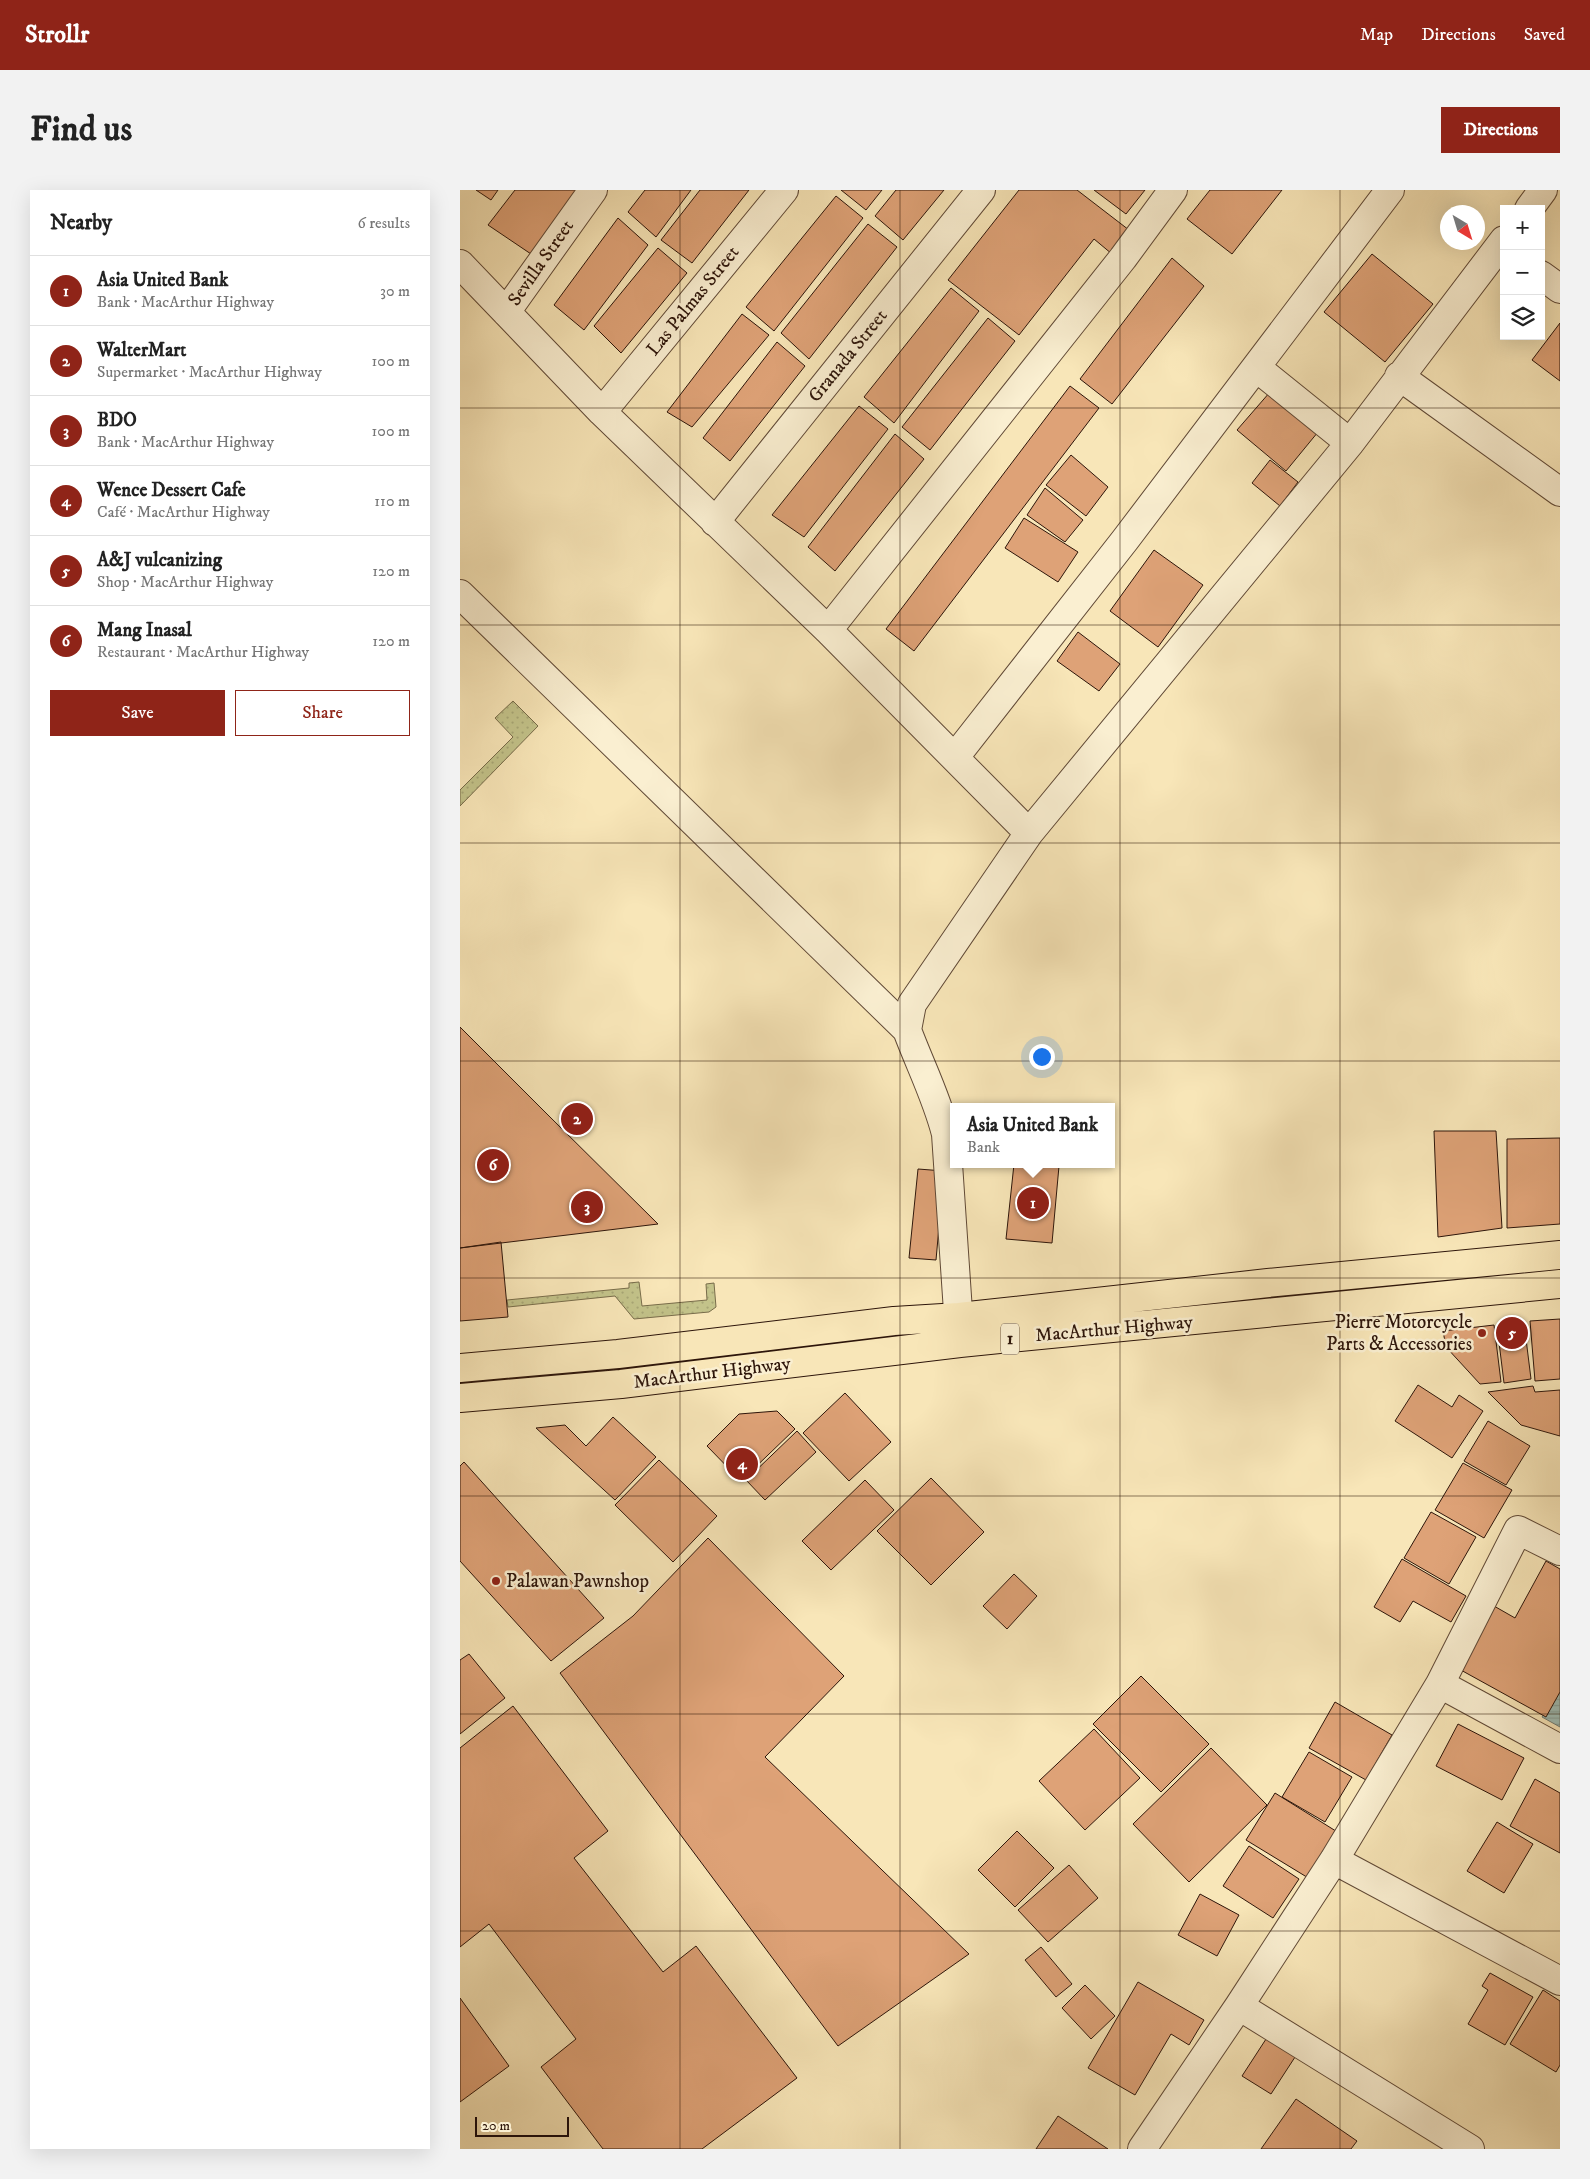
<!DOCTYPE html>
<html lang="en">
<head>
<meta charset="utf-8">
<style>
  body { margin:0; font-family:"IM FELL DW Pica",serif; background:#f2f2f2; color:#222 }
  .controls { position:absolute; right:15px; top:15px; display:grid; overflow:hidden; border-radius:0px; box-shadow:0 5px 20px #0002 }
  .controls button { width:45px; height:45px; display:grid; place-items:center; padding:0; border:0; border-bottom:1px solid #e0e0e0; background:#fff; color:#222; font:25px sans-serif }
  .compass { position:absolute; left:980px; top:15px; width:45px; height:45px; border-radius:50%; background:#fff; box-shadow:0 5px 20px #0002; rotate:142deg }
  .scale { position:absolute; left:15px; bottom:12px; width:94px; box-sizing:border-box; padding-left:5px; border:2px solid #2d150a; border-top:0; font-size:14px; line-height:18px; white-space:nowrap; color:#2d150a; -webkit-text-stroke:4px #faefd1; paint-order:stroke }
  .you { position:absolute; left:581px; top:866px; width:18px; height:18px; margin:-12px; border:4px solid #fff; border-radius:50%; background:#1a73e8; box-shadow:0 0 0 8px #1a73e833 }
  .badge { display:grid; place-items:center; width:32px; height:32px; border-radius:50%; background:#8f2418; color:#fff; font-size:16px; font-weight:700 }
  .pin { position:absolute; translate:-50% -50%; border:2px solid #fff; box-shadow:0 1px 5px #0006 }
  .popup { position:absolute; left:490px; top:913px; width:165px; height:65px; box-sizing:border-box; display:grid; place-content:center; border-radius:0px; background:#fff; filter:drop-shadow(0 1px 4px #0005); font-size:16px; white-space:nowrap; color:#767676 }
  .popup b { font-size:19px; color:#222 }
  .popup::after { content:''; position:absolute; left:50%; top:100%; margin-left:-10px; border:10px solid transparent; border-top-color:#fff }
  .list { margin:0; padding:0; list-style:none }
  h2 { display:flex; justify-content:space-between; align-items:center; height:65px; margin:0; padding:0 20px; font-size:21px }
  h2 small { font-size:16px; font-weight:400; color:#767676 }
  .list li { display:grid; grid-template-columns:32px 1fr auto; gap:15px; align-items:center; box-sizing:border-box; height:70px; padding:0 20px; border-top:1px solid #e0e0e0 }
  .list b { display:block; font-size:19px; white-space:nowrap }
  .list p { margin:0; font-size:16px; white-space:nowrap; color:#767676 }
  .list em { font-size:16px; font-style:normal; color:#767676 }
  .actions { display:flex; gap:10px; padding:15px 20px }
  .actions a { flex:1; padding:11px 0; border:1px solid #8f2418; border-radius:0px; text-align:center; font-size:18px; color:#8f2418 }
  .actions .main { background:#8f2418; color:#fff }
  .icon { flex:none; width:28px; height:28px; fill:none; stroke:currentColor; stroke-width:2; stroke-linecap:round; stroke-linejoin:round }
  .map { position:relative; flex:none; width:1100px; height:1959px; overflow:hidden; border-radius:0px }
  header { display:flex; align-items:center; gap:30px; box-sizing:border-box; height:70px; padding:0 25px; background:#8f2418; color:#fff }
  header strong { font-size:24px }
  nav { display:flex; gap:28px; margin-inline-start:auto; font-size:18px }
  .intro { display:flex; align-items:center; justify-content:space-between; box-sizing:border-box; height:120px; padding:0 30px }
  h1 { margin:0; font-size:35px }
  .button { padding:12px 22px; border-radius:0px; background:#8f2418; color:#fff; font-size:18px; font-weight:700 }
  main { display:flex; gap:30px; padding:0 30px }
  aside { flex:1; background:#fff; border-radius:0px; box-shadow:0 5px 20px #0002 }
  .map>svg:first-child { display:block }
</style>
</head>
<body>
<header>
<strong>Strollr</strong>
<nav><a>Map</a><a>Directions</a><a>Saved</a></nav>
</header>
<div class="intro"><h1>Find us</h1><a class="button">Directions</a></div>
<main>
<aside>
<h2>Nearby<small>6 results</small></h2>
<ul class="list">
<li><span class="badge">1</span><div><b>Asia United Bank</b><p>Bank · MacArthur Highway</p></div><em>30 m</em></li>
<li><span class="badge">2</span><div><b>WalterMart</b><p>Supermarket · MacArthur Highway</p></div><em>100 m</em></li>
<li><span class="badge">3</span><div><b>BDO</b><p>Bank · MacArthur Highway</p></div><em>100 m</em></li>
<li><span class="badge">4</span><div><b>Wence Dessert Cafe</b><p>Café · MacArthur Highway</p></div><em>110 m</em></li>
<li><span class="badge">5</span><div><b>A&amp;J vulcanizing</b><p>Shop · MacArthur Highway</p></div><em>120 m</em></li>
<li><span class="badge">6</span><div><b>Mang Inasal</b><p>Restaurant · MacArthur Highway</p></div><em>120 m</em></li>
</ul>
<div class="actions"><a class="main">Save</a><a>Share</a></div>
</aside>
<div class="map">
<svg width="1100" height="1959" viewBox="0 0 1100 1959">
  <defs>
    <pattern id="grass-dots" width="8" height="8" patternUnits="userSpaceOnUse" patternTransform="scale(1.25)"><rect width="8" height="8" fill="#c3c38a"/><path d="M2 2h.1M6 6h.1" fill="none" stroke="#a8a776" stroke-width="1.8" stroke-linecap="round"/></pattern>
    <pattern id="water-rules" width="6" height="5" patternUnits="userSpaceOnUse" patternTransform="scale(1.25)"><rect width="6" height="5" fill="#9fbeb6"/><path d="M0 2.5h6" fill="none" stroke="#89a29b"/></pattern>
  </defs>
  <rect width="100%" height="100%" fill="#f8e6b8"/>
  <filter id="stains"><feTurbulence type="fractalNoise" baseFrequency=".004" numOctaves="4"/><feColorMatrix values="0 0 0 0 .2 0 0 0 0 .09 0 0 0 0 .02 0 0 0 .5 -.17"/></filter>
  <radialGradient id="worn" r=".72"><stop offset=".6" stop-color="#630" stop-opacity="0"/><stop offset="1" stop-color="#630" stop-opacity=".3"/></radialGradient>
  <!-- grass -->
  <path fill="url(#grass-dots)" stroke="#786c4a" d="M 53,511 L 78,536 L 0,616 L 0,600 L 53,547 L 35,528 Z
    M 179,1092 L 182,1116 L 247,1110 L 246,1094 L 254,1093 L 256,1117 L 249,1122 L 174,1129 L 155,1106 L 48,1117 L 47,1110 L 169,1098 L 169,1093 Z"/>
  <!-- water -->
  <path fill="url(#water-rules)" stroke="#717a71" d="M 1100,1496 L 1100,1537 L 1082,1527 Z"/>
  <!-- building -->
  <path fill="#dea277" stroke="#2d150a" d="M 16,0 L 38,0 L 31,10 Z
    M 55,0 L 118,0 L 71,64 L 28,35 Z
    M 185,0 L 231,0 L 196,47 L 168,22 Z
    M 240,0 L 289,0 L 232,73 L 201,50 Z
    M 381,0 L 422,0 L 406,20 Z
    M 436,0 L 484,0 L 443,50 L 415,26 Z
    M 559,0 L 617,0 L 669,40 L 652,64 L 634,49 L 559,145 L 488,90 Z
    M 634,0 L 685,0 L 666,24 Z
    M 750,0 L 822,0 L 772,64 L 727,29 Z
    M 376,6 L 403,28 L 314,141 L 286,117 Z
    M 158,28 L 188,55 L 124,140 L 94,115 Z
    M 408,34 L 437,57 L 349,169 L 321,143 Z
    M 198,58 L 227,83 L 161,163 L 134,136 Z
    M 912,64 L 973,114 L 925,172 L 864,122 Z
    M 712,68 L 744,96 L 652,214 L 620,189 Z
    M 491,98 L 519,121 L 434,233 L 404,207 Z
    M 282,124 L 309,145 L 232,237 L 207,222 Z
    M 528,128 L 555,151 L 470,260 L 442,237 Z
    M 1100,133 L 1100,191 L 1072,170 Z
    M 317,152 L 345,176 L 270,271 L 243,248 Z
    M 610,196 L 639,218 L 454,461 L 426,439 Z
    M 810,202 L 858,242 L 826,281 L 777,240 Z
    M 399,216 L 428,239 L 344,347 L 312,325 Z
    M 435,244 L 464,269 L 375,381 L 348,357 Z
    M 611,265 L 648,297 L 626,326 L 586,295 Z
    M 810,270 L 838,292 L 820,316 L 792,293 Z
    M 585,298 L 623,330 L 605,352 L 567,325 Z
    M 564,328 L 618,362 L 598,392 L 545,358 Z
    M 694,360 L 743,395 L 698,457 L 650,421 Z
    M 618,442 L 660,474 L 639,501 L 597,471 Z
    M 0,837 L 88,925 L 198,1034 L 0,1058 Z
    M 974,941 L 1036,941 L 1042,1038 L 978,1047 Z
    M 1100,948 L 1100,1034 L 1047,1038 L 1047,949 Z
    M 554,974 L 599,976 L 592,1053 L 546,1049 Z
    M 458,979 L 484,981 L 476,1070 L 449,1068 Z
    M 41,1052 L 48,1127 L 0,1131 L 0,1058 Z
    M 1100,1129 L 1100,1189 L 1075,1191 L 1070,1131 Z
    M 1064,1133 L 1071,1189 L 1044,1193 L 1037,1136 Z
    M 1034,1135 L 1041,1192 L 1020,1194 L 986,1157 L 983,1141 Z
    M 958,1195 L 992,1217 L 999,1205 L 1023,1221 L 992,1268 L 935,1231 Z
    M 1073,1196 L 1075,1202 L 1100,1200 L 1100,1246 L 1061,1235 L 1028,1202 Z
    M 385,1203 L 431,1252 L 389,1291 L 343,1243 Z
    M 317,1221 L 335,1239 L 281,1291 L 247,1256 L 279,1224 Z
    M 153,1227 L 196,1267 L 155,1310 L 76,1238 L 105,1235 L 126,1256 Z
    M 1028,1231 L 1070,1256 L 1046,1295 L 1004,1271 Z
    M 337,1241 L 356,1262 L 305,1310 L 286,1290 Z
    M 199,1270 L 257,1326 L 213,1372 L 155,1315 Z
    M 4,1272 L 144,1428 L 91,1471 L 0,1371 L 0,1276 Z
    M 1003,1273 L 1052,1300 L 1024,1348 L 975,1320 Z
    M 471,1288 L 524,1342 L 471,1395 L 417,1341 Z
    M 405,1290 L 434,1320 L 371,1380 L 342,1351 Z
    M 971,1322 L 1016,1347 L 989,1394 L 944,1368 Z
    M 248,1348 L 384,1486 L 305,1567 L 509,1764 L 378,1856 L 100,1483 L 173,1426 Z
    M 942,1369 L 1006,1406 L 991,1432 L 953,1411 L 940,1432 L 914,1417 Z
    M 1086,1371 L 1100,1379 L 1100,1502 L 1086,1527 L 999,1479 L 1034,1416 L 1055,1428 Z
    M 554,1384 L 577,1406 L 547,1439 L 523,1416 Z
    M 9,1464 L 45,1508 L 0,1544 L 0,1470 Z
    M 681,1486 L 749,1554 L 701,1602 L 633,1534 Z
    M 875,1512 L 932,1545 L 906,1590 L 849,1558 Z
    M 53,1516 L 148,1641 L 114,1668 L 203,1782 L 236,1756 L 337,1888 L 242,1959 L 143,1959 L 81,1877 L 116,1849 L 29,1734 L 0,1757 L 0,1558 Z
    M 998,1534 L 1064,1568 L 1042,1610 L 976,1576 Z
    M 634,1539 L 680,1588 L 625,1640 L 579,1591 Z
    M 751,1558 L 807,1615 L 729,1692 L 673,1634 Z
    M 849,1562 L 892,1587 L 865,1632 L 822,1607 Z
    M 1075,1589 L 1100,1603 L 1100,1663 L 1050,1636 Z
    M 815,1603 L 879,1643 L 850,1689 L 786,1650 Z
    M 1037,1632 L 1073,1654 L 1044,1703 L 1007,1681 Z
    M 557,1641 L 594,1678 L 555,1717 L 518,1680 Z
    M 789,1656 L 839,1689 L 813,1728 L 763,1696 Z
    M 609,1675 L 638,1708 L 588,1752 L 558,1720 Z
    M 740,1704 L 779,1725 L 757,1766 L 718,1745 Z
    M 581,1757 L 612,1794 L 596,1807 L 565,1770 Z
    M 1030,1783 L 1073,1807 L 1045,1855 L 1008,1834 L 1028,1800 L 1022,1796 Z
    M 678,1792 L 744,1830 L 729,1855 L 711,1844 L 675,1905 L 628,1878 Z
    M 625,1795 L 655,1826 L 631,1849 L 602,1818 Z
    M 1083,1800 L 1100,1811 L 1100,1875 L 1096,1882 L 1050,1854 Z
    M 0,1808 L 49,1876 L 0,1912 Z
    M 808,1846 L 837,1864 L 811,1904 L 782,1886 Z
    M 836,1909 L 897,1951 L 891,1959 L 801,1959 Z
    M 598,1926 L 648,1959 L 576,1959 Z"/>
  <g fill="none" stroke-linecap="round" stroke-linejoin="round">
    <!-- minor casing -->
    <g stroke="#604936" stroke-width="30">
      <path id="minor" d="M 1069,19 L 1083,0
        M 0,74 L 142,222 L 368,440 L 569,643
        M 1081,85 L 1100,99
        M 46,122 L 133,0
        M 797,178 L 890,253
        M 939,186 L 1100,302
        M 142,222 L 324,0
        M 255,332 L 521,0
        M 0,404 L 447,840 C 460,875 477,908 486,944 L 500,1151
        M 368,440 L 663,68 L 713,0
        M 495,567 L 665,350 L 930,0
        M 447,840 L 452,814 L 569,643 L 890,253 L 1044,50
        M 980,1494 L 1100,1559
        M 874,1670 L 1100,1791
        M 779,1816 L 1010,1959
        M 682,1959 L 779,1816 L 874,1670 L 980,1494 L 1058,1340 L 1100,1361"/>
    </g>
    <!-- highway casing -->
    <g stroke="#2d150a" stroke-width="30">
      <path id="highway" d="M 0,1178 L 158,1164 L 434,1131 L 499,1127 L 808,1093 L 1100,1065
        M 0,1208 L 161,1194 L 500,1153 L 1100,1094"/>
    </g>
    <!-- minor -->
    <use href="#minor" stroke="#faefd1" stroke-width="28"/>
    <!-- highway -->
    <use href="#highway" stroke="#f8e6b8" stroke-width="28"/>
  </g>
  <!-- grid -->
  <path fill="none" stroke="#2d150a" stroke-width="1" stroke-opacity="0.55" d="M 220,0 L 220,1959M 440,0 L 440,1959M 660,0 L 660,1959M 880,0 L 880,1959M 0,218 L 1100,218M 0,435 L 1100,435M 0,653 L 1100,653M 0,871 L 1100,871M 0,1088 L 1100,1088M 0,1306 L 1100,1306M 0,1524 L 1100,1524M 0,1741 L 1100,1741"/>
  <!-- markers -->
  <g fill="#8f2418" stroke="#faefd1" stroke-width="2">
    <circle cx="1022" cy="1143" r="5"/>
    <circle cx="36" cy="1391" r="5"/>
  </g>
  <g text-anchor="middle" dominant-baseline="central" stroke-width="5" stroke-linejoin="round" paint-order="stroke">
    <!-- shield labels -->
    <rect fill="#faefd1" stroke="#6a5646" stroke-width="1" x="541" y="1133.5" width="18" height="31" rx="4"/>
    <g font-size="18" font-weight="bold" fill="#2d150a">
      <text x="550" y="1149">1</text>
    </g>
    <!-- street labels -->
    <g font-size="19" fill="#2d150a" stroke="#faefd1">
      <text transform="translate(81 73) rotate(-55)">Sevilla Street</text>
      <text transform="translate(233 111) rotate(-51)">Las Palmas Street</text>
      <text transform="translate(388 166) rotate(-51)">Granada Street</text>
      <text transform="translate(654 1139) rotate(-5)">MacArthur Highway</text>
      <text transform="translate(252 1183) rotate(-7)">MacArthur Highway</text>
    </g>
    <!-- poi labels -->
    <g font-size="19" fill="#2d150a" stroke="#faefd1" text-anchor="end">
      <text x="1012" y="1132">Pierre Motorcycle<tspan x="1012" dy="22">Parts &amp; Accessories</tspan></text>
      <text x="46" y="1391" text-anchor="start">Palawan Pawnshop</text>
    </g>
  </g>
  <rect width="100%" height="100%" filter="url(#stains)"/>
  <rect width="100%" height="100%" fill="url(#worn)"/>
</svg>
<div class="controls">
<button>+</button>
<button>−</button>
<button><svg class="icon" aria-label="layers" viewBox="0 0 24 24"><path d="M12 4l9 5-9 5-9-5zM3 14l9 5 9-5"/></svg></button>
</div>
<svg class="compass" viewBox="-18 -18 36 36"><path d="M0-13l5 13h-10z" fill="#e53935"/><path d="M0 13l5-13h-10z" fill="#767676"/></svg>
<div class="scale">20 m</div>
<div class="you"></div>
<div class="pin badge" style="left:573px;top:1013px">1</div>
<div class="popup"><b>Asia United Bank</b>Bank</div>
<div class="pin badge" style="left:117px;top:929px">2</div>
<div class="pin badge" style="left:127px;top:1017px">3</div>
<div class="pin badge" style="left:282px;top:1274px">4</div>
<div class="pin badge" style="left:1052px;top:1143px">5</div>
<div class="pin badge" style="left:33px;top:975px">6</div>
</div>
</main>
</body>
</html>
